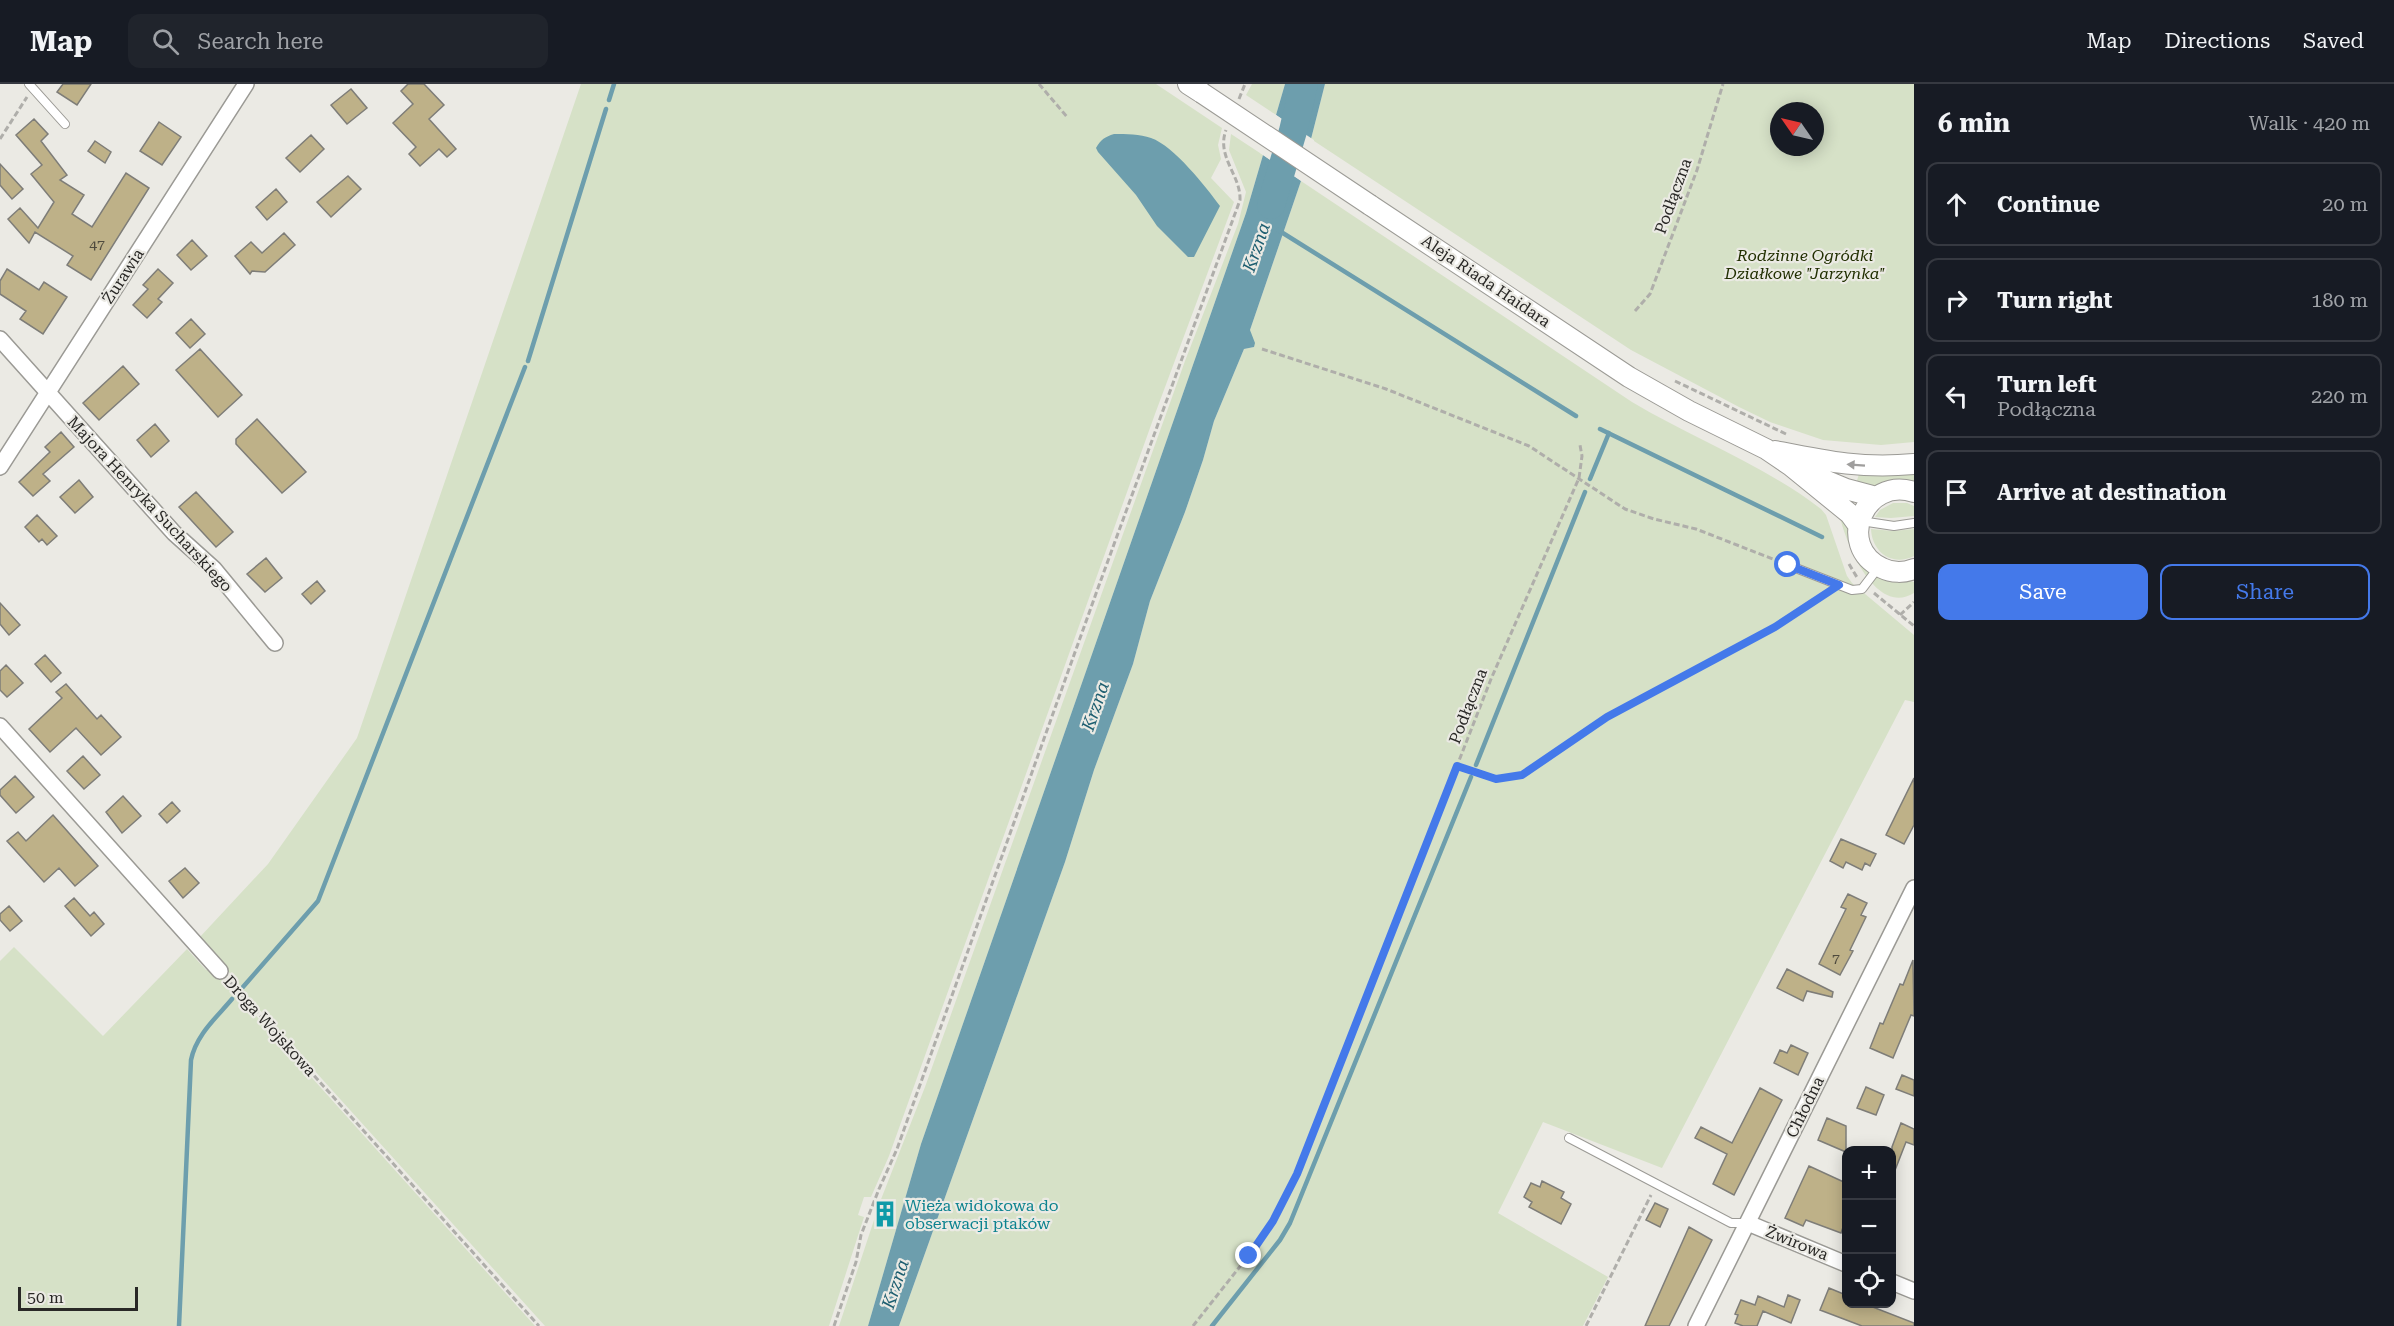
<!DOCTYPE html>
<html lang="en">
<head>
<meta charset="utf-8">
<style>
  body { margin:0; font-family:"Roboto Serif",serif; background:#20242c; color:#f1f3f6 }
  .controls { position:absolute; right:18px; bottom:18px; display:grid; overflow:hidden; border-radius:12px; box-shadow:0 3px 15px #0003 }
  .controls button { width:54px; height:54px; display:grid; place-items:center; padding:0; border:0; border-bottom:2px solid #363941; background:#171b24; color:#f1f3f6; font:30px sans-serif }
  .compass { position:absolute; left:1770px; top:18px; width:54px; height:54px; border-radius:50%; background:#171b24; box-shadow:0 3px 15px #0003; rotate:304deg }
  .scale { position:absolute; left:18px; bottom:15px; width:120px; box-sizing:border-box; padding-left:6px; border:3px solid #292826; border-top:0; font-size:16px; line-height:21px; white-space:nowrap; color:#292826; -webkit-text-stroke:4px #ebeae4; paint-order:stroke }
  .stop { position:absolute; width:18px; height:18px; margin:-14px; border:4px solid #4479ea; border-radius:50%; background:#fff }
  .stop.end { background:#4479ea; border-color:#fff; box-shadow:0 2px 6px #0008 }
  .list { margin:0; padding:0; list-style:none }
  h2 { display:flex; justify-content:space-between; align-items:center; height:78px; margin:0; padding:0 24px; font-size:26px }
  h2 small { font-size:20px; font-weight:400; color:#9ea1a6 }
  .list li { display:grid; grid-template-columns:39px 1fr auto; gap:18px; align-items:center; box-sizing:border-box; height:84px; margin:0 12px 12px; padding:0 12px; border:2px solid #363941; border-radius:12px }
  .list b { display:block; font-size:22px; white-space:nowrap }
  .list p { margin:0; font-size:20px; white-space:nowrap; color:#9ea1a6 }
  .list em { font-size:20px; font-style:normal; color:#9ea1a6 }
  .actions { display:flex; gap:12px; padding:18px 24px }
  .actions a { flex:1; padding:14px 0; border:2px solid #4479ea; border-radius:12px; text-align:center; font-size:21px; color:#4479ea }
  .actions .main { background:#4479ea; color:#fff }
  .icon { flex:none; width:33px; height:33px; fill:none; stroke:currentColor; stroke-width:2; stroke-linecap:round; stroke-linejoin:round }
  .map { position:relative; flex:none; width:1914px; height:1242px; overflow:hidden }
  header { display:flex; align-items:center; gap:36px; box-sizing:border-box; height:84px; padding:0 30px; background:#171b24; border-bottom:2px solid #363941 }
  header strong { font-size:28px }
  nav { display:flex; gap:33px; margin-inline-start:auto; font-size:21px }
  .search { width:420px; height:54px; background:#20242c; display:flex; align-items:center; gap:15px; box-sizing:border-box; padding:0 21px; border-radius:12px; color:#9ea1a6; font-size:22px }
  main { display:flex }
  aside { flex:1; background:#171b24 }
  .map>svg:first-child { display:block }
</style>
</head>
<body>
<header>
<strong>Map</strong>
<div class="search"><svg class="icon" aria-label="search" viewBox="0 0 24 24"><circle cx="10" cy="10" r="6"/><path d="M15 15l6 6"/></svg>Search here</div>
<nav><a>Map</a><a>Directions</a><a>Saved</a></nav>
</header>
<main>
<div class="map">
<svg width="1914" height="1242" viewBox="0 0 1914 1242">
  <rect width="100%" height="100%" fill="#ebeae4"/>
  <!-- green -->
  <path fill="#d6e1c7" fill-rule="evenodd" d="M 581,0 L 1156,0 L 1222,44 L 1218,61 L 1221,75 L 1211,94 L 1234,118 L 1155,330 L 889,1072 L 871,1113 L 864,1113 L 858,1131 L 864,1133 L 829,1242 L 545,1242 L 239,903 L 224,881 L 199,854 L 268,780 L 357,654 Z
    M 1252,0 L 1285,0 L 1276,31 L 1246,11 Z
    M 1325,0 L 1914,0 L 1914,358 L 1881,361 L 1823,356 L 1770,338 L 1739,323 L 1631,266 L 1311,55 ZM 1779,27 L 1815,27 L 1815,63 L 1779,63 Z
    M 1231,50 L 1263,71 L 1246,129 L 921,1060 L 868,1242 L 839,1242 L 875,1133 L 882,1135 L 885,1127 L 878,1123 L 925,1003 L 1185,277 L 1238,140 L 1246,108 L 1229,66 Z
    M 1301,97 L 1632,318 C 1694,355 1764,381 1821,425 L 1826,431 L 1847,492 L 1852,499 L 1914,551 L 1914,618 L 1905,616 L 1662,1084 L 1543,1038 L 1498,1129 L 1608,1193 L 1583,1242 L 899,1242 L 1065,778 L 1094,686 L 1133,580 L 1150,517 L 1185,428 L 1203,376 L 1214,337 L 1244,265 L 1254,263 L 1250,246 Z
    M 1914,388 L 1914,402 L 1855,403 L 1859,390 Z
    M 1893,419 L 1907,419 L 1914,422 L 1914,432 L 1891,434 L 1875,433 L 1880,426 Z
    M 1839,429 L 1847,436 L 1852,452 L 1905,496 L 1914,498 L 1914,509 C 1875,533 1845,458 1839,429 Z
    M 1871,445 L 1893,447 L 1914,445 L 1914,472 C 1892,483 1872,468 1871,445 Z
    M 14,863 L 103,952 L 187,865 L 206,886 L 214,886 L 242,916 L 535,1242 L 0,1242 L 0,877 Z"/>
  <!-- water -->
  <path fill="#6d9ead" d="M 1285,0 L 1325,0 L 1311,55 L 1276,31 Z
    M 1114,50 C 1126,50 1140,50 1151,54 C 1174,62 1206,103 1220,122 L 1194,173 L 1188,173 L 1157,142 L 1136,111 L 1098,68 L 1096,64 C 1101,55 1105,53 1114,50 Z
    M 1263,71 L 1301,97 L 1250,246 L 1255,259 L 1254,263 L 1244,265 L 1214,337 L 1203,376 L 1185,428 L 1150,517 L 1133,580 L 1094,686 L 1065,778 L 899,1242 L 868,1242 L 921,1060 L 1246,129 Z"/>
  <!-- pier -->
  <path fill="#ebeae4" d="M 1273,29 L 1314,56 L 1314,57 L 1310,57 L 1274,33 Z
    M 1262,68 L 1302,94 L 1303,98 L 1260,69 Z"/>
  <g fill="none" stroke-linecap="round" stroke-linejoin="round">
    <!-- stream -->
    <path stroke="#6d9ead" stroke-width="4.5" d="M 609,16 L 614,0
      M 1278,146 L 1576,332
      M 528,277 L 606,25
      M 1600,345 L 1822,453
      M 1590,395 L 1609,349
      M 1476,681 L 1585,408
      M 243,903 L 318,817 L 525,283
      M 179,1242 L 191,976 C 196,951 216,934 232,915
      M 1212,1242 L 1280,1156 L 1290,1139 L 1471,693"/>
    <!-- river -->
    <path stroke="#6d9ead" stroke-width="28" d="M 1271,121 L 1293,47 L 1304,0"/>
  </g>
  <!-- building -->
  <path fill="#beb188" stroke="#7e7d78" stroke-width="1.5" d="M 63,0 L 91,0 L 77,21 L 57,8 Z
    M 408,0 L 424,0 L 444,21 L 429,35 L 456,65 L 447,73 L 439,65 L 420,82 L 409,70 L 416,63 L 393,39 L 413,20 L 401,7 Z
    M 351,5 L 367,24 L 347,40 L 331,21 Z
    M 34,35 L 48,50 L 41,57 L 67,91 L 60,96 L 84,111 L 72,130 L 92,143 L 126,89 L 149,104 L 91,196 L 67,181 L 73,172 L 35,148 L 29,159 L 8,135 L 20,124 L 38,144 L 54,118 L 31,90 L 42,81 L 16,51 Z
    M 159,38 L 181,53 L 162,81 L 140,67 Z
    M 311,51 L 324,65 L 300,88 L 286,74 Z
    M 95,57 L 111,68 L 105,79 L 88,67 Z
    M 0,80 L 23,105 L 12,115 L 0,101 Z
    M 348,92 L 361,105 L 331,133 L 317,118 Z
    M 276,105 L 287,118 L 267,136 L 256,123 Z
    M 284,149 L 295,161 L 265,188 L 252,187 L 250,190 L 235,172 L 251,158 L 262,169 Z
    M 192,156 L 207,172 L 191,186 L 177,171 Z
    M 7,185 L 39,206 L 44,198 L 67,213 L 43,250 L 20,235 L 26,227 L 0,210 L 0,197 Z
    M 158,185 L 173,199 L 158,215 L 162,218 L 147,234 L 133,221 L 148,205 L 143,201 Z
    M 191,235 L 205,250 L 190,264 L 176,249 Z
    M 200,265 L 242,311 L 218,333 L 176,286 Z
    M 123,282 L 139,300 L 99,336 L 83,319 Z
    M 257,335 L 306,388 L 282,409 L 236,360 L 236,355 Z
    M 155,340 L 169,357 L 151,373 L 137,356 Z
    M 61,348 L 74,363 L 43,390 L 50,397 L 33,412 L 19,398 L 50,368 L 45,363 Z
    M 79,396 L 93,413 L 75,429 L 60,413 Z
    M 196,408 L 233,448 L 216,463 L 179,423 Z
    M 37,431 L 57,452 L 47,461 L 42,455 L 39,458 L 25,443 Z
    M 266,474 L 282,494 L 265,508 L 247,490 Z
    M 317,497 L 325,507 L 311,520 L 302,510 Z
    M 0,519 L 20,541 L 9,551 L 0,540 Z
    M 45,571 L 61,589 L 51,598 L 35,580 Z
    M 6,581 L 23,599 L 7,613 L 0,606 L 0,587 Z
    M 66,600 L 97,635 L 101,631 L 121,653 L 101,671 L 76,644 L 50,668 L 29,645 L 62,614 L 56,608 Z
    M 83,672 L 100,691 L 84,705 L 67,687 Z
    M 15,692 L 34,713 L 16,729 L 0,711 L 0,706 Z
    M 1914,694 L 1914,741 L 1904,760 L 1886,751 Z
    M 123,712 L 141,732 L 122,749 L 106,728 Z
    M 172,718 L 180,727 L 167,739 L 159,730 Z
    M 53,731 L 98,782 L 75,802 L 59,784 L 44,798 L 7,757 L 18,748 L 26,757 Z
    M 1841,755 L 1876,770 L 1870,782 L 1865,779 L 1862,786 L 1846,778 L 1843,784 L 1830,777 Z
    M 185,784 L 199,799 L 183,814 L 169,797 Z
    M 1848,810 L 1867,819 L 1861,831 L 1866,833 L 1850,866 L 1853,867 L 1840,891 L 1819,880 L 1846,825 L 1841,823 Z
    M 74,814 L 90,832 L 94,828 L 104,840 L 91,852 L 65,822 Z
    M 9,822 L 22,837 L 10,847 L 0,836 L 0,830 Z
    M 1913,876 L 1914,932 L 1911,931 L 1893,974 L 1870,964 L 1880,939 L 1883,940 L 1900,900 L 1903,901 Z
    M 1787,885 L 1833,908 L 1832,913 L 1807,907 L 1803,917 L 1777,904 Z
    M 1791,961 L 1808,969 L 1798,991 L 1774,979 L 1780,966 L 1787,969 Z
    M 1902,991 L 1914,996 L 1914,1012 L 1896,1005 Z
    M 1866,1003 L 1884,1011 L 1876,1031 L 1857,1024 Z
    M 1760,1004 L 1782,1016 L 1734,1111 L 1713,1100 L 1727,1070 L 1695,1054 L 1701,1043 L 1732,1059 Z
    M 1827,1034 L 1846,1042 L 1846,1068 L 1818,1056 Z
    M 1901,1039 L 1914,1045 L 1914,1061 L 1906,1058 L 1892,1094 L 1892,1063 Z
    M 1809,1082 L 1846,1099 L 1846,1135 L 1841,1149 L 1806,1136 L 1803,1142 L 1785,1134 Z
    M 1542,1097 L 1564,1108 L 1561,1114 L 1571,1120 L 1561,1140 L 1529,1123 L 1532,1118 L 1524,1113 L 1531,1099 L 1540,1103 Z
    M 1655,1119 L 1668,1125 L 1660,1143 L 1646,1136 Z
    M 1689,1143 L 1712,1156 L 1669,1242 L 1645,1242 Z
    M 1829,1204 L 1846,1211 L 1846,1220 L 1865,1220 L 1914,1239 L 1914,1242 L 1862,1242 L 1820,1226 Z
    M 1788,1211 L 1800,1216 L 1791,1239 L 1763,1227 L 1757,1242 L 1743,1242 L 1735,1239 L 1738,1231 L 1735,1230 L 1741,1216 L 1755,1221 L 1758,1212 L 1784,1223 Z"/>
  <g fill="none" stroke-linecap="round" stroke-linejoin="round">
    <!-- service casing -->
    <g stroke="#9b9a95" stroke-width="10">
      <path id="service" d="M 29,0 L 65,40
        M 1861,437 L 1894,442 L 1914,439
        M 1788,481 L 1852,506 L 1862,505 L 1878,484
        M 1569,1054 L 1731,1139 L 1748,1139"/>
    </g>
    <!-- minor casing -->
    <g stroke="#9b9a95" stroke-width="18">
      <path id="minor" d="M 0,255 L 174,449 L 214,485 L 275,559
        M 0,383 L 246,0
        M 0,642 L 220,887
        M 1748,1139 L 1846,1180
        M 1892,1198 L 1914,1207
        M 1696,1242 L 1914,804"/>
    </g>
    <!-- tertiary casing -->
    <g stroke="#9b9a95" stroke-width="22">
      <path id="tertiary" d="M 1188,0 L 1202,9
        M 1370,121 L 1629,293 L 1689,327 L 1766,365 L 1791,382 L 1850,430 L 1858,441
        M 1775,367 C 1825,377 1861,385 1914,380
        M 1810,390 L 1846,405 L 1876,413
        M 1914,408 C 1864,392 1835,462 1882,484 C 1892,489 1904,489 1914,485"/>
    </g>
    <!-- path -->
    <path stroke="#afaeaa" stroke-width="3" stroke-dasharray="6 3" stroke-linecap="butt" d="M 1039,0 L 1068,34
      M 1239,15 L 1245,0
      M 0,55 L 27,13
      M 1635,227 L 1650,210 L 1697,86 L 1723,0
      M 1262,265 L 1386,305 L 1529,362 L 1625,425 L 1654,435 L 1696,445 L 1778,477
      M 1675,297 L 1786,350
      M 1849,480 L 1858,495
      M 1874,509 L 1914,542
      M 1900,531 L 1914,518
      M 1457,682 L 1496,695 L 1522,691 L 1607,633 L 1775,543 L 1828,509
      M 230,898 L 539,1242
      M 834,1242 L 856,1178 L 861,1151 L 879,1105 L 897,1065 L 1098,504 L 1240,116 C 1241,91 1216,73 1226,46
      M 1193,1242 L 1249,1171 L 1273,1137 L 1297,1090 L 1491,595 L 1579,394 L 1582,372 L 1580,361
      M 1586,1242 L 1651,1111"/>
    <!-- service -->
    <use href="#service" stroke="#fff" stroke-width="8"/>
    <!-- minor -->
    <use href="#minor" stroke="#fff" stroke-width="15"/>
    <!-- tertiary -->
    <use href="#tertiary" stroke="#fff" stroke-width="20"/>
    <!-- tertiary-bridge casing -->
    <g stroke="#9b9a95" stroke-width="22" stroke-linecap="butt">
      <path id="tertiary-bridge" d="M 1202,9 L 1370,121"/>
    </g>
    <!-- tertiary-bridge -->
    <use href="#tertiary-bridge" stroke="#fff" stroke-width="20"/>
  </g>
  <!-- one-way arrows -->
  <defs><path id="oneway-solid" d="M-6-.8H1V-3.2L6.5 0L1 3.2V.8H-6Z" transform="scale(1.5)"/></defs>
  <use fill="#9f9e9d" href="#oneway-solid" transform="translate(1856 381) rotate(-176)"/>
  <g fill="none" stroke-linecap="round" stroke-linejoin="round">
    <!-- route -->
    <path stroke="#4479ea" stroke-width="8" d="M 1249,1172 L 1273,1137 L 1297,1090 L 1457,682 L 1496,695 L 1522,691 L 1607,633 L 1775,543 L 1839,501 L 1788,481"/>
  </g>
  <!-- icons -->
  <defs>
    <g id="building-bare" transform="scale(2.07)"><path d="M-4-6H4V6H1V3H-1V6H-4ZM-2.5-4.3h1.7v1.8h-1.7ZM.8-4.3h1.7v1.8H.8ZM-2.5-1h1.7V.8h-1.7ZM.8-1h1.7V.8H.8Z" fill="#0f9aa8" stroke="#ebeae4" stroke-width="2.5" paint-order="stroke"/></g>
  </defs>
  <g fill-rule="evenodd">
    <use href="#building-bare" x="885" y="1130"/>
  </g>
  <g text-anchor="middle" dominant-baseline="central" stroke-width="4.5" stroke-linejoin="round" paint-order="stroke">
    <!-- number labels -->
    <g font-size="14" fill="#4e4a3e">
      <text x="97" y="160">47</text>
      <text x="1836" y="874">7</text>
    </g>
    <!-- street labels -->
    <g font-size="16" fill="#292826" stroke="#ebeae4">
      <text transform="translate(1673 112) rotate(-70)">Podłączna</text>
      <text transform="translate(123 192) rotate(-57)">Żurawia</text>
      <text transform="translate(1486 197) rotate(34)">Aleja Riada Haidara</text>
      <text transform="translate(150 420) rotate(47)">Majora Henryka Sucharskiego</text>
      <text transform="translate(1468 622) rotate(-69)">Podłączna</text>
      <text transform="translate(270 942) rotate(48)">Droga Wojskowa</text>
      <text transform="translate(1805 1023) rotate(-64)">Chłodna</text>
      <text transform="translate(1797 1159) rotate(22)">Żwirowa</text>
    </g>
    <!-- park labels -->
    <g font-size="16" font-style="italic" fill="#212f01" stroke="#ebeae4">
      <text x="1805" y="171">Rodzinne Ogródki<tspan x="1805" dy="18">Działkowe "Jarzynka"</tspan></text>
    </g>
    <!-- culture labels -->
    <g font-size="16" fill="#0d838f" stroke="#ebeae4" text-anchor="start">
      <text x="905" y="1121">Wieża widokowa do<tspan x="905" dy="18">obserwacji ptaków</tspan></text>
    </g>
    <!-- water labels -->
    <g font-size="18" font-style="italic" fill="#1d5e70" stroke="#ebeae4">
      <text transform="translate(1256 163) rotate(-71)">Krzna</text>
      <text transform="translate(1095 622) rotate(-71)">Krzna</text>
      <text transform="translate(895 1200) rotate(-72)">Krzna</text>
    </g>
  </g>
</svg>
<div class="controls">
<button>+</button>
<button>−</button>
<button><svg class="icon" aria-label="locate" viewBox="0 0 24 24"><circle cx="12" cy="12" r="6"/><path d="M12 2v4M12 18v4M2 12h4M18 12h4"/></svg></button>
</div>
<svg class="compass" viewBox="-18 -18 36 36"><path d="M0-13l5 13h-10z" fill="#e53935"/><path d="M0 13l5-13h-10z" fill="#9ea1a6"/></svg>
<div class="scale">50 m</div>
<div class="stop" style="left:1788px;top:481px"></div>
<div class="stop end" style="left:1249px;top:1172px"></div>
</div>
<aside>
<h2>6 min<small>Walk · 420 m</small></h2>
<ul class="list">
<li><svg class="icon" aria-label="ahead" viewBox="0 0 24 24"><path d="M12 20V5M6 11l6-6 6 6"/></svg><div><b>Continue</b></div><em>20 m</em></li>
<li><svg class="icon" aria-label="right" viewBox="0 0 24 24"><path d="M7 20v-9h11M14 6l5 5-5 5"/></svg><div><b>Turn right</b></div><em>180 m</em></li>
<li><svg class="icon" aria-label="left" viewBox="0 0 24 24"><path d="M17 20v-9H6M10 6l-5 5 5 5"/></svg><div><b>Turn left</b><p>Podłączna</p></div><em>220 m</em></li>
<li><svg class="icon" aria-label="arrive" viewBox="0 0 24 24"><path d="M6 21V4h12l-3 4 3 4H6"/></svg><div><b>Arrive at destination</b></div></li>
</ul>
<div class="actions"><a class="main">Save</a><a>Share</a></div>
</aside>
</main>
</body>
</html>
